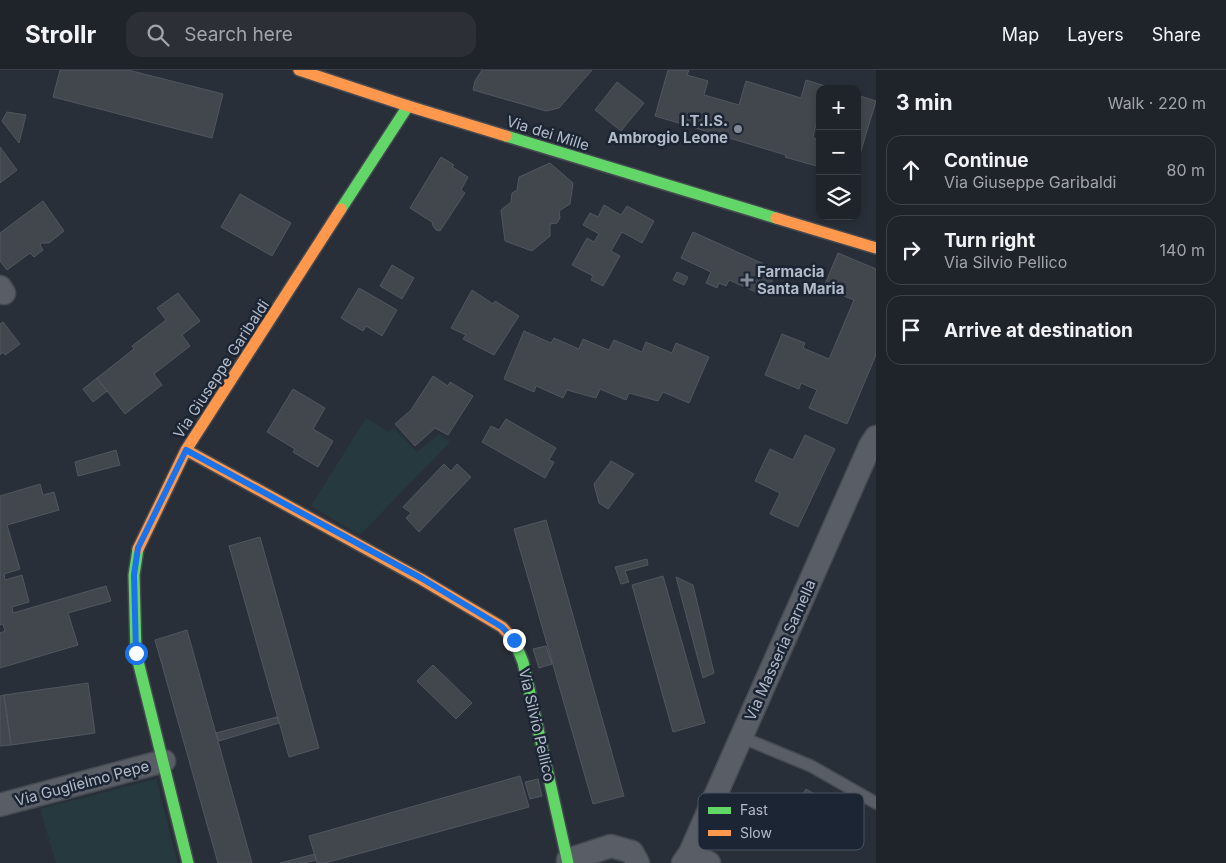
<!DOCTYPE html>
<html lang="en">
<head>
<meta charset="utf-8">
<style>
  body { margin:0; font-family:Inter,sans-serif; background:#2c2f36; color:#f1f3f6 }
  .controls { position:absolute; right:15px; top:15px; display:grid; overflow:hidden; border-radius:10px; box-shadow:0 2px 8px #0003 }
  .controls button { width:45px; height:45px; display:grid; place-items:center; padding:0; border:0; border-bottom:1px solid #3c4047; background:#1f232a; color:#f1f3f6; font:25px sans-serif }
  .stop { position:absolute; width:15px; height:15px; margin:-11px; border:4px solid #1a73e8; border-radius:50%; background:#fff }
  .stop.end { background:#1a73e8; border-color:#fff; box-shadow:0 1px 5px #0008 }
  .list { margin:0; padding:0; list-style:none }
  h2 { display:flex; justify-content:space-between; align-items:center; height:65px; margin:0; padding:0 20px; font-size:21px }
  h2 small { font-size:16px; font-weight:400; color:#a1a4a8 }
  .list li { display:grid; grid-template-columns:32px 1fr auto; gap:15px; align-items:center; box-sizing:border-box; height:70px; margin:0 10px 10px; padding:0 10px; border:1px solid #3c4047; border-radius:15px }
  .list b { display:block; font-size:19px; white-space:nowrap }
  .list p { margin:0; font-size:16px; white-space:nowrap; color:#a1a4a8 }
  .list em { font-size:16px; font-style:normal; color:#a1a4a8 }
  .icon { flex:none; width:28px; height:28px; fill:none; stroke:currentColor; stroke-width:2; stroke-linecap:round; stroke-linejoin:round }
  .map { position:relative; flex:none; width:876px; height:793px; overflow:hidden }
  header { display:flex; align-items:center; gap:30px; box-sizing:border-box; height:70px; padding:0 25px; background:#1f232a; border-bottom:1px solid #3c4047 }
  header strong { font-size:24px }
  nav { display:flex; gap:28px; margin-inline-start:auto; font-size:18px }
  .search { width:350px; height:45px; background:#2c2f36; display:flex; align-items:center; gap:12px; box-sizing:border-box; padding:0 18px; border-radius:15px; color:#a1a4a8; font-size:19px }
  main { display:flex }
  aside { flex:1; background:#1f232a }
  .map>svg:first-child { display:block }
</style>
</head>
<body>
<header>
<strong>Strollr</strong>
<div class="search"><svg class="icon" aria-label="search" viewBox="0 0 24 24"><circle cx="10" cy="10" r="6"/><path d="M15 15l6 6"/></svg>Search here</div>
<nav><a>Map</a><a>Layers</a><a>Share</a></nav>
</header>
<main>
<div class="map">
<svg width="876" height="793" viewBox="0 0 876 793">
  <rect width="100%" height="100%" fill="#292f38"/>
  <!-- green -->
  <path fill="#26393e" d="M 366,348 L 389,362 L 393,358 L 417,382 L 439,364 L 450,372 L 360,465 L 311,436 Z
    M 156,709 L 177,793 L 56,793 L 40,739 Z"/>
  <!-- building -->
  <path fill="#42474e" stroke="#51575f" d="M 60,0 L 128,0 L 223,24 L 212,68 L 53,27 Z
    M 482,0 L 592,0 L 559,38 L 546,41 L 473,20 L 475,11 Z
    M 668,0 L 689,0 L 687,5 L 708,11 L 704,25 L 739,35 L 746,11 L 801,28 L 806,10 L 835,19 L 820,19 L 820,44 L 818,44 L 813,68 L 820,70 L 820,97 L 785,87 L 786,85 L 655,46 Z
    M 617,12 L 644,33 L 621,61 L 595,40 Z
    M 857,25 L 876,31 L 857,94 Z
    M 7,42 L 26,45 L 19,73 L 2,51 Z
    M 0,77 L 17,100 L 0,113 Z
    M 441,87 L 454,95 L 452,97 L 468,107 L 461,120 L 465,123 L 440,161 L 436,160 L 433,156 L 432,152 L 410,138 Z
    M 550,93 L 573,113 L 570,134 L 559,141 L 560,148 L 557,153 L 550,154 L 550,166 L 532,181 L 505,171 L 501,140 L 511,132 L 512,123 L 517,120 L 519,107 Z
    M 240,124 L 291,153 L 272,186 L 221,157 Z
    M 43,131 L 64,161 L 49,173 L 42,173 L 40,175 L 43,180 L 34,187 L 30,183 L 7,200 L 0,191 L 0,163 Z
    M 604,135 L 621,145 L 627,136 L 654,151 L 642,173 L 622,162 L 611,181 L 620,186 L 603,216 L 591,210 L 593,206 L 572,195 L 587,168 L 594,172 L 599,164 L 583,155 L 590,143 L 598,147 Z
    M 693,162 L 777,200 L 765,226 L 729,210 L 726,216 L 719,213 L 717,218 L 706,213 L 711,202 L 681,188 Z
    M 838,183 L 876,199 L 876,285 L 847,354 L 809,338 L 817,320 L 801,313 L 799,319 L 765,305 L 782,264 L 805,273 L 803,278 L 829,289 L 854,230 L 836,223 L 837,220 L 825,214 Z
    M 392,195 L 414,208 L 402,229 L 380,216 Z
    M 677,202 L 688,207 L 684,215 L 673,210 Z
    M 359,218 L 397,240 L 382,266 L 366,256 L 363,261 L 341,248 Z
    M 472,220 L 493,234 L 495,231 L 519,246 L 494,285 L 463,269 L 466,265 L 451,258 Z
    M 178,223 L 200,251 L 182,265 L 190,276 L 154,304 L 162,315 L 125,344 L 97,308 L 134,279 L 132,276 L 166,250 L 157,238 Z
    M 3,252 L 20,274 L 5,285 L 3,282 L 0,285 L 0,254 Z
    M 524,261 L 551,273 L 554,268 L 579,279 L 583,269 L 609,280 L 614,270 L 642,282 L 646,272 L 672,283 L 676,273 L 709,287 L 689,333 L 663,322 L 658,331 L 629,323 L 626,330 L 600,319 L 596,328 L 567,320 L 563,328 L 536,316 L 534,322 L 504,309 Z
    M 433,306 L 448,316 L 450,312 L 473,326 L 448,365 L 435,358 L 415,376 L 395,354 L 411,340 Z
    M 97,308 L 107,321 L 93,332 L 83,319 Z
    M 293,319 L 325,338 L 313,359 L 333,371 L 318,397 L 293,382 L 295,379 L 267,362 Z
    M 506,349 L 556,378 L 549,390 L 554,392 L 545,408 L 482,372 L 491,356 L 499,360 Z
    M 805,365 L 835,379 L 798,457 L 770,444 L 780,423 L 755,411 L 770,379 L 793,390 Z
    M 116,380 L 120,395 L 78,406 L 75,392 Z
    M 611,391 L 634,404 L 608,439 L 599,433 L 594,414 Z
    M 444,394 L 451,401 L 457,394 L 471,407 L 419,462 L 406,448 L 411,443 L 403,437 Z
    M 40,414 L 43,425 L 54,422 L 59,440 L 7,455 L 20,499 L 4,504 L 5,510 L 22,505 L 29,532 L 12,537 L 13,543 L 106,516 L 111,531 L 68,543 L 78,575 L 0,598 L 0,563 L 5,561 L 3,554 L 0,555 L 0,426 Z
    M 546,450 L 624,726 L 593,734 L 514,459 Z
    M 260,467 L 319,678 L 289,687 L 229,476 Z
    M 647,489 L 648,495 L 625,501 L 629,512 L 621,514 L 615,497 Z
    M 663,506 L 705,653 L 673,662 L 632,515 Z
    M 676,507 L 693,515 L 714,603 L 703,608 Z
    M 187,560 L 252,793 L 218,793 L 155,570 Z
    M 546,576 L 552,594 L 539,598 L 533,579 Z
    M 433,595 L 472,633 L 456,649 L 417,611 Z
    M 88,613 L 95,663 L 11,675 L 4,625 Z
    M 4,625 L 11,675 L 0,676 L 0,626 Z
    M 277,647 L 279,653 L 219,671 L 216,663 Z
    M 520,706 L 529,737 L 325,793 L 317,793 L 309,766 Z
    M 538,709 L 542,726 L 530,729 L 525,712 Z
    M 806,719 L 856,749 L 845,767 L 829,758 L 823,768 L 789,748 Z
    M 315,784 L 316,790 L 305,793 L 280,793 Z"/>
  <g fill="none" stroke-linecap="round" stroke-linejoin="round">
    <!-- lane casing -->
    <g stroke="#454a51" stroke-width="14">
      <path id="lane" d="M 741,667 L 811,696 L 876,733"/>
    </g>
    <!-- street casing -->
    <g stroke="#454a51" stroke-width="25">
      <path id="street" d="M 0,217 L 4,223
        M 0,735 L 164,691
        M 690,783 L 709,793
        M 568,790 L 611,776 L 632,782 L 638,793
        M 683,793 L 690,783 L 870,376 L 876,367"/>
    </g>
    <!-- fast casing -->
    <g stroke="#454a51" stroke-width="14">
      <path id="fast" d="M 506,66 L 776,148
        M 341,139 L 408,36
        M 138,479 L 134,505 L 136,583 L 188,793
        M 514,570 L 523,592 L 568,793"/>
    </g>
    <!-- slow casing -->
    <g stroke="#454a51" stroke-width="14">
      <path id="slow" d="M 299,0 L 408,36 L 506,66
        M 776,148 L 876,178
        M 186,380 L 421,509 L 502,557 L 514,570
        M 138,479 L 186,380 L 341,139"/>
    </g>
    <!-- lane -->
    <use href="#lane" stroke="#595e66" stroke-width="11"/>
    <!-- street -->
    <use href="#street" stroke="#595e66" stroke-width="22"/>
    <!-- fast -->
    <use href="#fast" stroke="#63d668" stroke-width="11"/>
    <!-- slow -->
    <use href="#slow" stroke="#ff974d" stroke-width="11"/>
  </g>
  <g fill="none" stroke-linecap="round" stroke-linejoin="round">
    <!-- route -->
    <path stroke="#1a73e8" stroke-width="6" d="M 136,583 L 134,505 L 138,478 L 186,380 L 421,508 L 502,557 L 514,570"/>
  </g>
  <!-- markers -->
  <g fill="#838a96" stroke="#1c2533" stroke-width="2">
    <circle cx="738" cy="59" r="5"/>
    <path d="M744.5 202.5h5v5h5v5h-5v5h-5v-5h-5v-5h5z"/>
  </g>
  <g text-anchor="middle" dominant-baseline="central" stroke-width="5" stroke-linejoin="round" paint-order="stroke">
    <!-- poi labels -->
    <g font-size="15" font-weight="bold" fill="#b3bbc9" stroke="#1c2533" text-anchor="end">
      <text x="728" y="50">I.T.I.S.<tspan x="728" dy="17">Ambrogio Leone</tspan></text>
      <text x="757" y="201" text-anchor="start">Farmacia<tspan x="757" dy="17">Santa Maria</tspan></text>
    </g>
    <!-- street labels -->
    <g font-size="15" fill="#b3bbc9" stroke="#1c2533">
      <text transform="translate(548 63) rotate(17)">Via dei Mille</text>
      <text transform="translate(221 299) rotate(-57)">Via Giuseppe Garibaldi</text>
      <text transform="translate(780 580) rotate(-66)">Via Masseria Sarnella</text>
      <text transform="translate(537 655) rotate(77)">Via Silvio Pellico</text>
      <text transform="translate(82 713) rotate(-15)">Via Guglielmo Pepe</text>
    </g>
  </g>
  <!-- legend -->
  <rect x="698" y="723" width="166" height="57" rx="8" fill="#1c2533" stroke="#495260" stroke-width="1"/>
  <rect x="708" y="737" width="23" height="7" fill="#63d668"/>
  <rect x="708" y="760" width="23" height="6" fill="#ff974d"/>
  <g font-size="14" fill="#b3bbc9">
    <text x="740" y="745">Fast</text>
    <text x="740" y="768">Slow</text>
  </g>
</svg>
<div class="controls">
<button>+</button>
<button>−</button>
<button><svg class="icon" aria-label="layers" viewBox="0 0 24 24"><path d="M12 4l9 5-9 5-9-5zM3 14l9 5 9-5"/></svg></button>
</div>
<div class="stop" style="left:136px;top:583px"></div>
<div class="stop end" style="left:514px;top:570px"></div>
</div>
<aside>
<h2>3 min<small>Walk · 220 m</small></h2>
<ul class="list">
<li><svg class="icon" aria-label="ahead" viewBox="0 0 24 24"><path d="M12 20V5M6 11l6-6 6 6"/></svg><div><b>Continue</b><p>Via Giuseppe Garibaldi</p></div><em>80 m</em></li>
<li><svg class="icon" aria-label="right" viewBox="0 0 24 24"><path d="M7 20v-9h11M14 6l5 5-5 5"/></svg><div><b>Turn right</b><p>Via Silvio Pellico</p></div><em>140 m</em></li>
<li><svg class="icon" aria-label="arrive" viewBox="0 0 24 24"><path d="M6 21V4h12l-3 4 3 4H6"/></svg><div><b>Arrive at destination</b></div></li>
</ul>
</aside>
</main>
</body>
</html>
